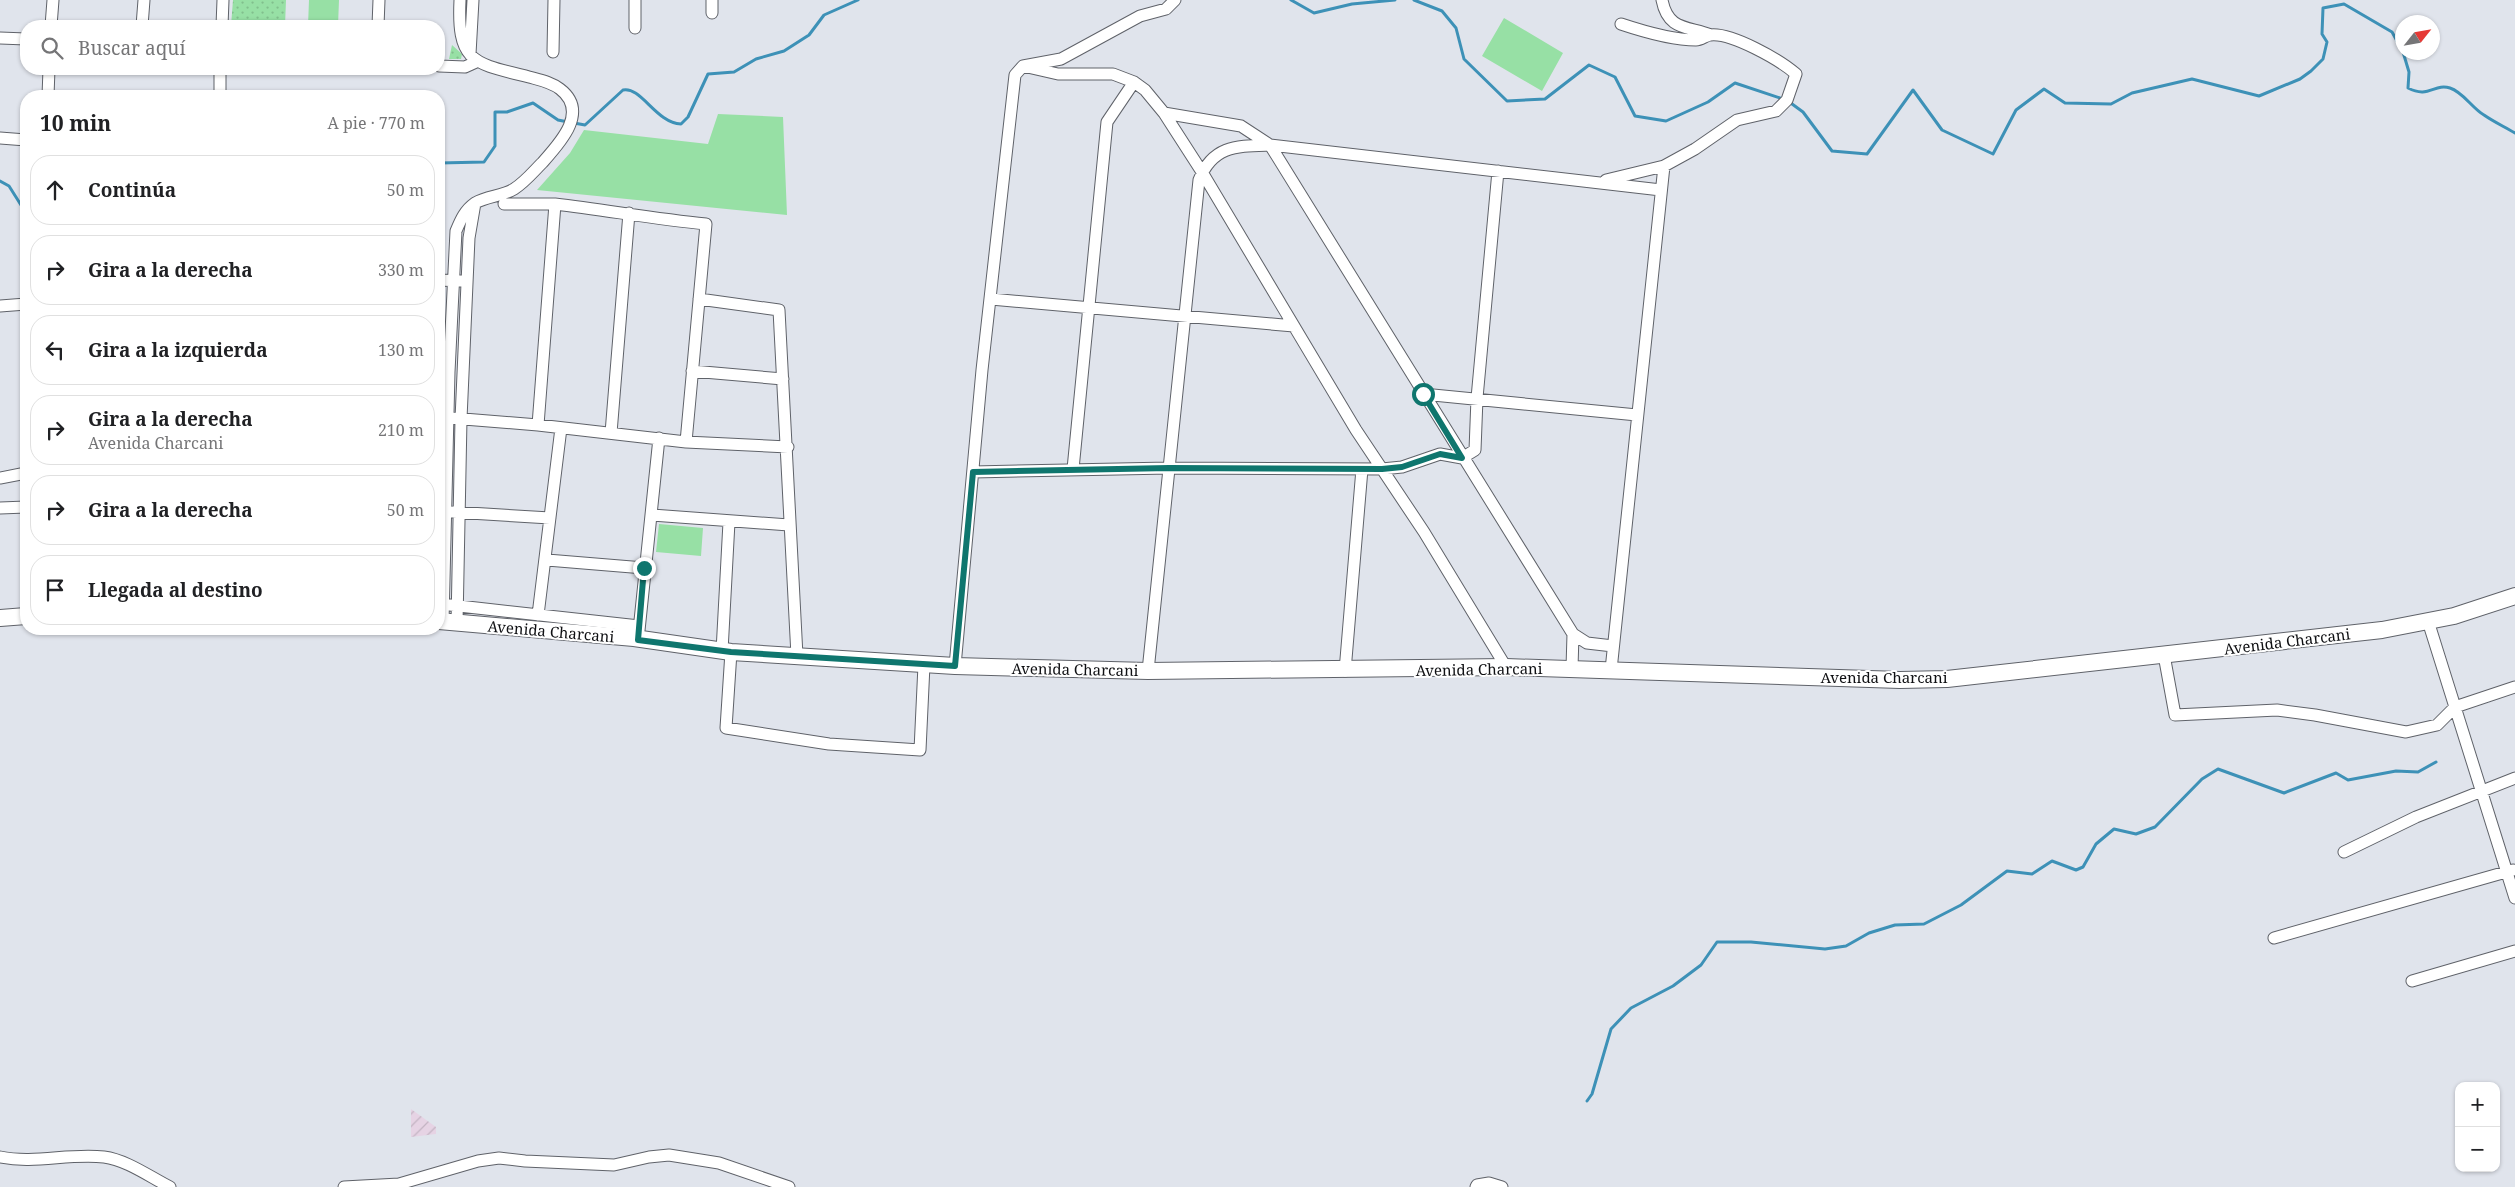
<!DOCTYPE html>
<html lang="es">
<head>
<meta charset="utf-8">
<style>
  body { margin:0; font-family:"Noto Serif",serif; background:#f2f2f2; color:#202124 }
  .controls { position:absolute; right:15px; bottom:15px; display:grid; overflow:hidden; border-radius:10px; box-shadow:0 1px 4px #0004 }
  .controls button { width:45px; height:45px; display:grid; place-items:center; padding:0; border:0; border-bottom:1px solid #e0e0e0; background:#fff; color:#202124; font:25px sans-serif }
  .compass { position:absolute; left:2395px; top:15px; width:45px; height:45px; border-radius:50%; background:#fff; box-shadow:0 1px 4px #0004; rotate:59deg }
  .stop { position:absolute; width:15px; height:15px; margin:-11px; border:4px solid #0f766e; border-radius:50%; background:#fff }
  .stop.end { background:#0f766e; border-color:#fff; box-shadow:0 1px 5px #0008 }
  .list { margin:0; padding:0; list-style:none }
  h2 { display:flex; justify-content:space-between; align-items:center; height:65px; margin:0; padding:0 20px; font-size:21px }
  h2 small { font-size:16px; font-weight:400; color:#757577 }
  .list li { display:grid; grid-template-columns:32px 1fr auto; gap:15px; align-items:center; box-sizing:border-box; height:70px; margin:0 10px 10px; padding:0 10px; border:1px solid #e0e0e0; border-radius:20px }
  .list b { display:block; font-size:19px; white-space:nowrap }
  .list p { margin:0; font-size:16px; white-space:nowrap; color:#757577 }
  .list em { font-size:16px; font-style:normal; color:#757577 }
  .icon { flex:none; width:28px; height:28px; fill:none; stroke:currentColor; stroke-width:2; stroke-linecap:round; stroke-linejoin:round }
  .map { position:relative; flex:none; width:2515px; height:1187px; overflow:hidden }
  .search { position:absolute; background:#fff; box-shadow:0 1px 4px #0004; left:20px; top:20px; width:425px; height:55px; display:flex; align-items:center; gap:12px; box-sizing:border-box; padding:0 18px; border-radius:20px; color:#757577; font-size:19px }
  .panel { position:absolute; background:#fff; box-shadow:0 1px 4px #0004; left:20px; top:90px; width:425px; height:545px; border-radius:20px }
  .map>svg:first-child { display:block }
</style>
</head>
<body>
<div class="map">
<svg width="2515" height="1187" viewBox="0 0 2515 1187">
  <defs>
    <pattern id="industrial-furrows" width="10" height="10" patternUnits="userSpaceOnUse" patternTransform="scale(1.25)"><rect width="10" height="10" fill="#e6d3e4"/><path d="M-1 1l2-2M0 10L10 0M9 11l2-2" fill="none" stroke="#c4b4c3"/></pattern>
    <pattern id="grass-dots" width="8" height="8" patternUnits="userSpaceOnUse" patternTransform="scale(1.25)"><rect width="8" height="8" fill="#97e0a5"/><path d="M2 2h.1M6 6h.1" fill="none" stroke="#81bf8d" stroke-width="1.8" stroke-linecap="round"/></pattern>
  </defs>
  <rect width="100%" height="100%" fill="#e0e4ec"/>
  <!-- industrial -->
  <path fill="url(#industrial-furrows)" d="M 411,1109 L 436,1127 L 436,1134 L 411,1137 Z"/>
  <!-- grass -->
  <path fill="url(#grass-dots)" d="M 233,0 L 286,0 L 285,26 L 231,26 Z
    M 452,45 L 462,54 L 461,59 L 449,59 Z"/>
  <!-- park -->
  <path fill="#97e0a5" d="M 309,0 L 339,0 L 338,26 L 308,26 Z
    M 1504,18 L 1563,53 L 1542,91 L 1482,56 Z
    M 718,114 L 783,117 L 787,215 L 537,190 L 570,153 L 584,130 L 708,144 Z
    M 659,524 L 703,528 L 701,556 L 656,552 Z"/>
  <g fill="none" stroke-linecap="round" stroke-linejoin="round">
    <!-- stream -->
    <path stroke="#3d91b7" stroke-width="3" d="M 1291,0 L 1314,13 L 1352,4 L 1395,0
      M 1414,0 L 1442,11 L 1456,28 L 1464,59 L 1507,101 L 1545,99 L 1589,65 L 1615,77 L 1635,116 L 1666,121 L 1708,102 L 1735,83 L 1783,99
      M 2403,52 L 2409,72 L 2408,88 C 2429,99 2434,83 2450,88 C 2463,92 2472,108 2484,115 C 2494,122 2505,127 2515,133
      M 1788,101 L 1803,112 L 1832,151 L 1867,154 L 1913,90 L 1942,130 L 1993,154 L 2016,110 L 2044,89 L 2065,103 L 2111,104 L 2132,93 L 2192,79 L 2259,96 L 2300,79 L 2311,71 L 2323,59 L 2327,42 L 2322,34 L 2323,8 L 2344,4 L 2392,32 L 2402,50
      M 574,123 L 585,125 L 623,90 C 641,86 656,123 681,124 L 688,117 L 708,74 L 734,72 L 756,59 L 784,51 L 809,35 L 824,15 L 858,0
      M 439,163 L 484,162 L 495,146 L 495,112 L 507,112 L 533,103 L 558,120 L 568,122
      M 0,181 L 9,186 L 26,213
      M 1587,1101 L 1592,1094 L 1611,1029 L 1631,1008 L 1673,986 L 1701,965 L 1717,942 L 1751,942 L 1825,949 L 1846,946 L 1869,933 L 1895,925 L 1924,924 L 1961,905 L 2007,871 L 2032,874 L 2052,861 L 2076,870 L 2083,867 L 2096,844 L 2114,829 L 2136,834 L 2155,827 L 2202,779 L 2218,769 L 2284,793 L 2336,773 L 2348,780 L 2396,771 L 2418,772 L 2436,762"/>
    <!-- minor casing -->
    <g stroke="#5f6269" stroke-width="13">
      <path id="minor" d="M 635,0 L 635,28
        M 1662,0 C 1668,31 1688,26 1711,35
        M 712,13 L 712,0
        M 51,26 L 53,0
        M 142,26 L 144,0
        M 222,26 L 223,0
        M 378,26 L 379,0
        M 0,38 L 26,39
        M 553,52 L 554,0
        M 470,54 L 473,0
        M 439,66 L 465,67 L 476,62
        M 1023,66 L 1058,74 L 1113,74 L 1134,82 L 1145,90 L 1164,113 L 1202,172 L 1356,430 L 1424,532 L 1506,667
        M 48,96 L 49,69
        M 220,96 L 220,69
        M 1164,113 L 1241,126 L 1270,145 L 1573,634 L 1587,643 L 1613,646
        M 0,138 L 26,140
        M 1606,180 L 1664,166 L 1695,149 L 1737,120 L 1776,111 L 1787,100 L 1796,74 C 1780,60 1731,32 1710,35 C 1705,36 1701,40 1696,40 C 1673,40 1642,31 1621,24
        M 504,204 L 555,204
        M 439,280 L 461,281
        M 699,299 L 779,310 L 797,656
        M 991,299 L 1294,326
        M 0,306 L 26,304
        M 692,371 L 783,379
        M 1423,394 L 1637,415
        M 439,417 L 538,425 L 686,442 L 788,447
        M 538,425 L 555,204 C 606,210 655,219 706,224 L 686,442
        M 611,433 L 629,213
        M 1073,469 L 1107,122 L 1134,82
        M 973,472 L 1169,468 L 1382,469 L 1402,467 L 1440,454 L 1462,458 L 1475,450 L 1477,398 L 1498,171
        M 0,478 L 26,473
        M 0,508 L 26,507
        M 453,512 L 550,518
        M 652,515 L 789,525
        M 547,560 L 644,568
        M 450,605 L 639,626
        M 538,615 L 561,428
        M 443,621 L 449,372 L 456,231 C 461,219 465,210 475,203 C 487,196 503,196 514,189 C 525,182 533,172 542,163 C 559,144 590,112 560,89 C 551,82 540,80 529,77 C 473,63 457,63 460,0
        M 2428,621 L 2515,898
        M 457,623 L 461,419 L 469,238 L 475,203
        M 638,640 L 659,438
        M 722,651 L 729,522
        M 731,652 L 726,728 L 829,744 L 920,750 L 924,665
        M 2164,655 L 2175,715 L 2277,710 L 2315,715 L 2406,732 L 2437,725 L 2455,707 L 2515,687
        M 955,666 L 982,370 L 1015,75 L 1023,66 L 1061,59 L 1140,16 L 1166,9 L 1175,0
        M 1572,668 L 1573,634
        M 1611,670 L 1664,166
        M 1148,671 L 1199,180 C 1213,145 1237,146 1270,145 L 1661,190
        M 1345,671 L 1362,469
        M 2344,852 L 2416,817 L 2515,778
        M 2274,938 L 2513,870
        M 2412,981 L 2515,951
        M 0,1157 C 35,1164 69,1153 104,1157 C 127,1160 150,1177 170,1187
        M 344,1187 L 399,1184 L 478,1161 L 499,1158 L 525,1161 L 614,1165 L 649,1157 L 669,1155 L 719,1163 L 789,1187
        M 1476,1187 L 1477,1185 L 1489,1183 L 1502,1187"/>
    </g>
    <!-- secondary casing -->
    <g stroke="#5f6269" stroke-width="18">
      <path id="secondary" d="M 0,618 L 26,616
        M 439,621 L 634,638 L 731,652 L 955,666 L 1148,671 L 1506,667 L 1900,680 L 1947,679 L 2382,630 L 2454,616 L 2515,596"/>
    </g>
    <!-- minor -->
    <use href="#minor" stroke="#fff" stroke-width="11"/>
    <!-- secondary -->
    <use href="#secondary" stroke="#fff" stroke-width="16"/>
  </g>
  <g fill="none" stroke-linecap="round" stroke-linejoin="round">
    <!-- route -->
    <path stroke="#0f766e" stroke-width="6" d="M 644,568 L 638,640 L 731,652 L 955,666 L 973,472 L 1169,468 L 1382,469 L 1402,467 L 1440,454 L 1462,458 L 1423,394"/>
  </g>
  <g text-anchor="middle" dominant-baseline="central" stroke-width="4" stroke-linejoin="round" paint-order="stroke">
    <!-- street labels -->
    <g font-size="15" fill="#0f1013" stroke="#fff">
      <text transform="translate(551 631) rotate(5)">Avenida Charcani</text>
      <text transform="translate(2287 641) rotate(-7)">Avenida Charcani</text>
      <text transform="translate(1075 669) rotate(1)">Avenida Charcani</text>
      <text transform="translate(1479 669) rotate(-1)">Avenida Charcani</text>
      <text x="1884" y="677">Avenida Charcani</text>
    </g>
  </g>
</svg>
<div class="controls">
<button>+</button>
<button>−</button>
</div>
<svg class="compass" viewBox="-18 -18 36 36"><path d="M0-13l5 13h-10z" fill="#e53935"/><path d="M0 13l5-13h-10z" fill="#757577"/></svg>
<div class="stop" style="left:1423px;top:394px"></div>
<div class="stop end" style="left:644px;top:568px"></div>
<div class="search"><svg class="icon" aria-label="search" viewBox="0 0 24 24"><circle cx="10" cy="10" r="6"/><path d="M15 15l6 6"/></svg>Buscar aquí</div>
<section class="panel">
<h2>10 min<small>A pie · 770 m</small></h2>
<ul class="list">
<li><svg class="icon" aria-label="ahead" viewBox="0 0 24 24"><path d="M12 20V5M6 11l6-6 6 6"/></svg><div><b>Continúa</b></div><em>50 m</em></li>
<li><svg class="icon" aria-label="right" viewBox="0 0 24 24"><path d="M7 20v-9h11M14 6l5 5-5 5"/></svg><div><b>Gira a la derecha</b></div><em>330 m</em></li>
<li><svg class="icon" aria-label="left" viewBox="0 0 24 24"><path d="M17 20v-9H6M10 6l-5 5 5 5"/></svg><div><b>Gira a la izquierda</b></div><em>130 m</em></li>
<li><svg class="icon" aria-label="right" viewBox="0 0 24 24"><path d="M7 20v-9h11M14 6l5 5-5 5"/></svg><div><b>Gira a la derecha</b><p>Avenida Charcani</p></div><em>210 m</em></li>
<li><svg class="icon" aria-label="right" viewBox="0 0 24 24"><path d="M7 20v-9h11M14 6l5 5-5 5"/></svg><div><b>Gira a la derecha</b></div><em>50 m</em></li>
<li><svg class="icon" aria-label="arrive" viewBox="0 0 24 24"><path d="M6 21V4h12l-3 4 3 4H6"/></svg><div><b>Llegada al destino</b></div></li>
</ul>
</section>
</div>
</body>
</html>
